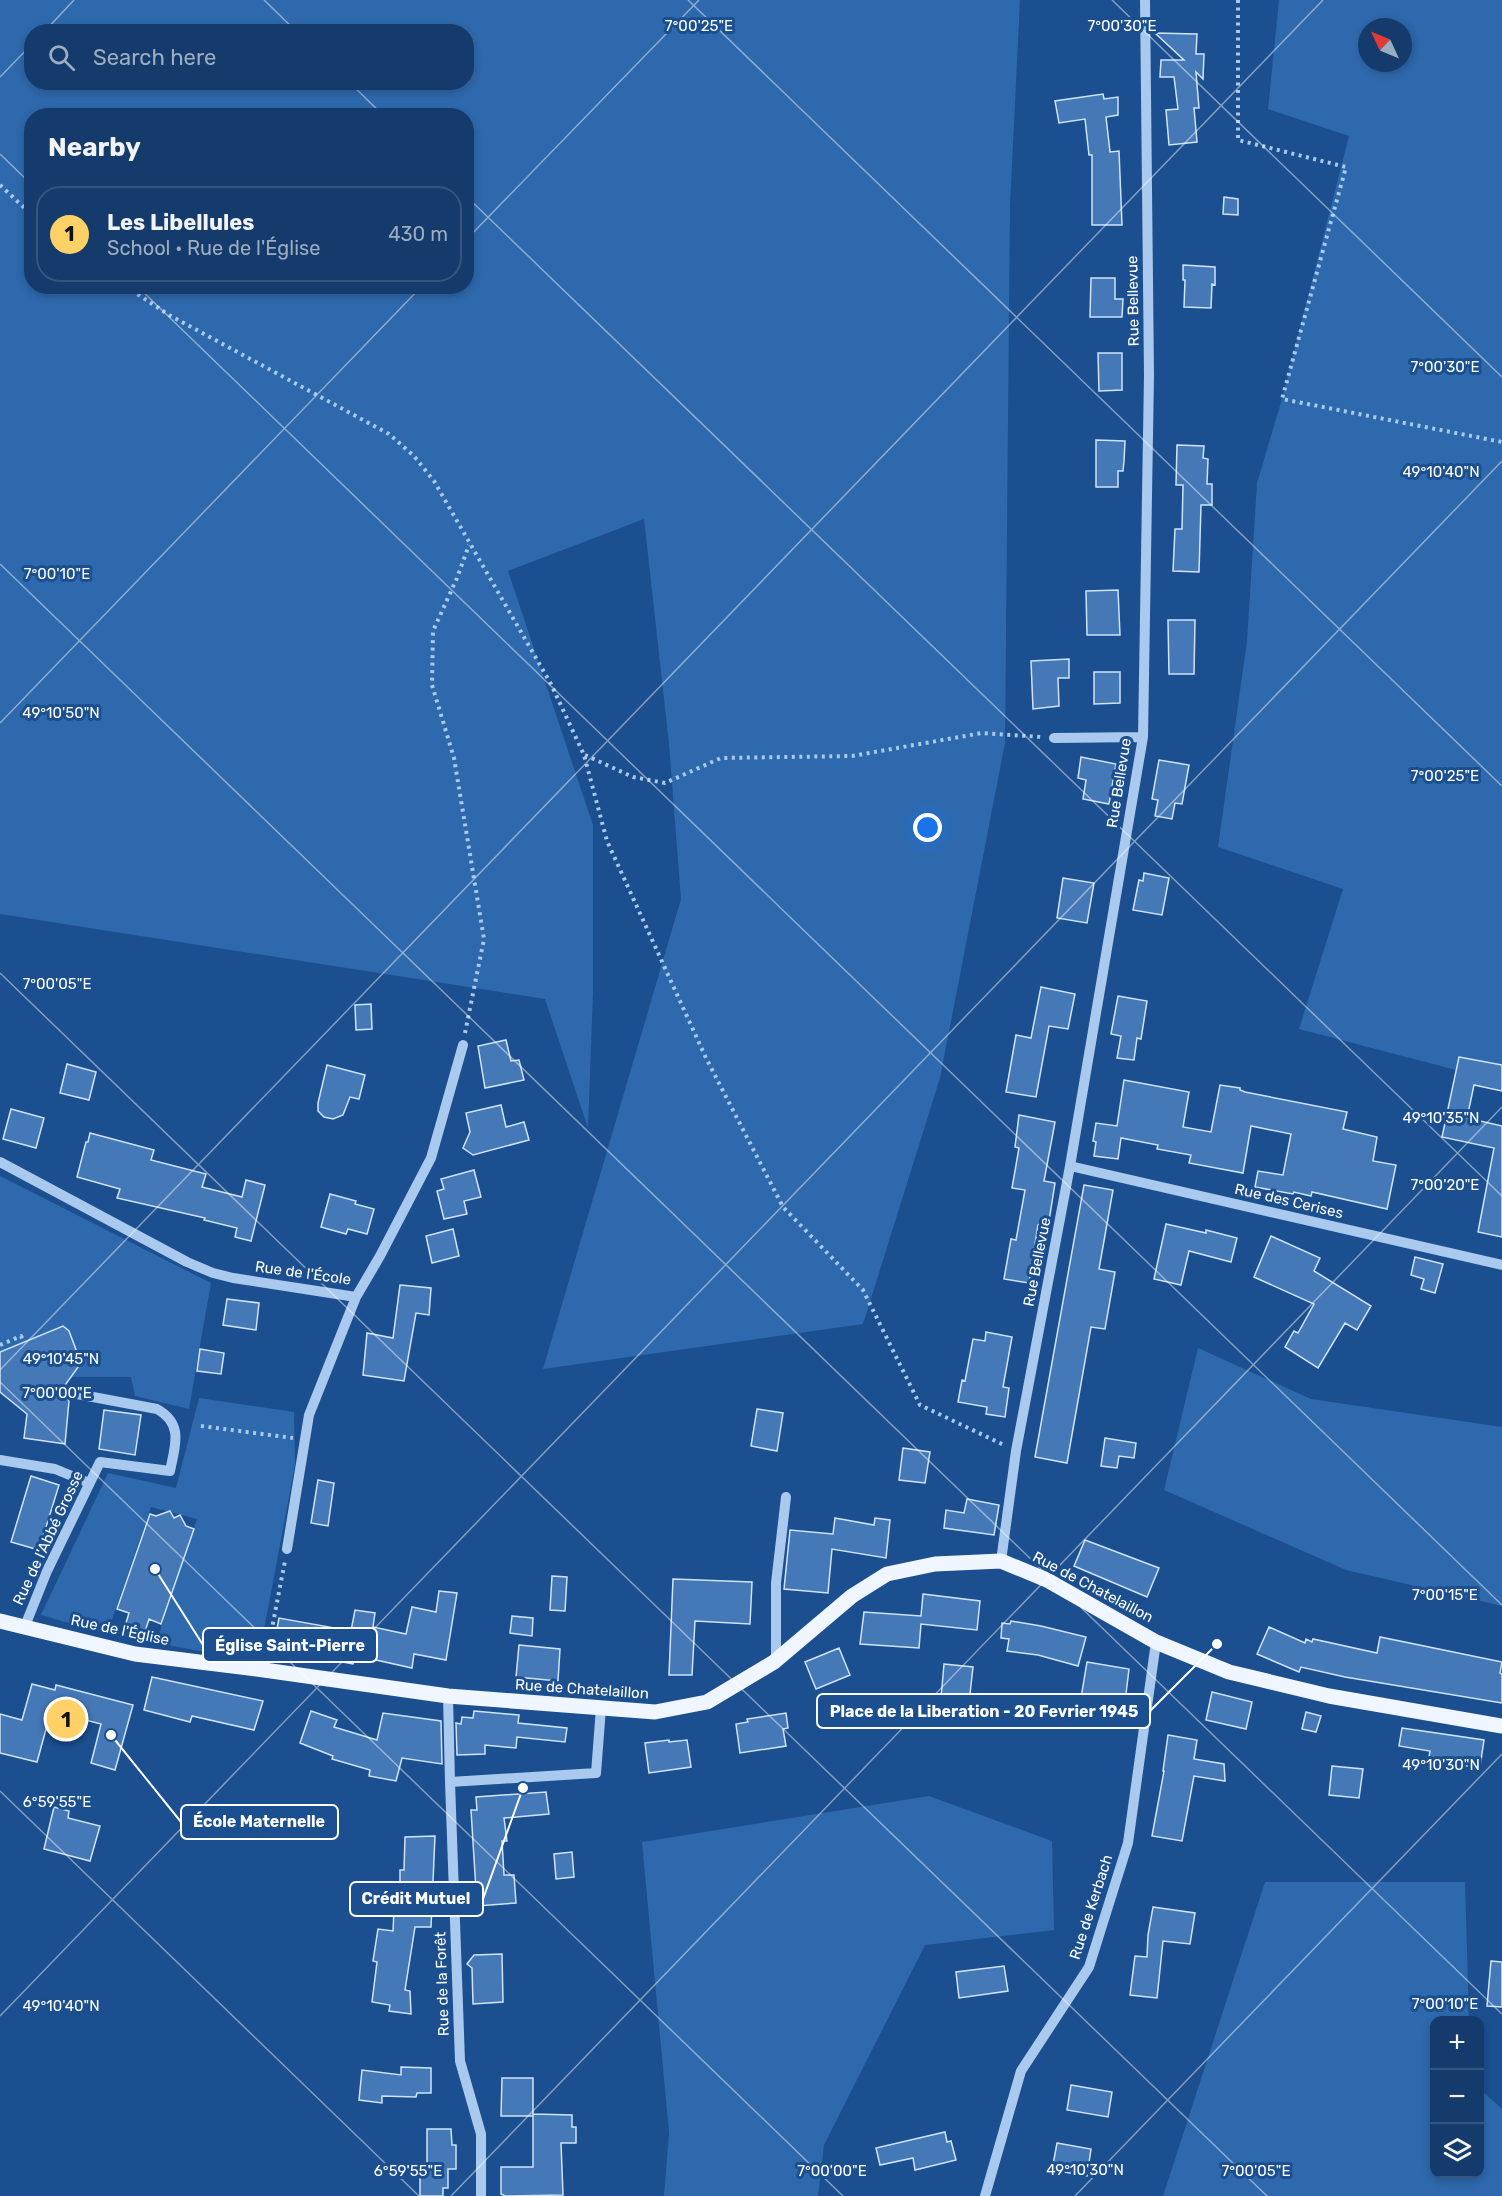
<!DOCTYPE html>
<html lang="en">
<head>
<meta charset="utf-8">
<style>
  body { margin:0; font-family:Rubik,sans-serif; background:#214673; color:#f1f3f6 }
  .controls { position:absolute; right:18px; bottom:18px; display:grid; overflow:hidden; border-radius:12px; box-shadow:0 3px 9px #0003 }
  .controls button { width:54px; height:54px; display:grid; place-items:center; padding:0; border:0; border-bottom:2px solid #33557e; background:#143b6b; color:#f1f3f6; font:30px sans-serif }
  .compass { position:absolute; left:1358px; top:18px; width:54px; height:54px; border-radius:50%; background:#143b6b; box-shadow:0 3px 9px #0003; rotate:314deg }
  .you { position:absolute; left:928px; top:828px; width:21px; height:21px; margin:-15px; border:4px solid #fff; border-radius:50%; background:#1a73e8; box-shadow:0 0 0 9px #1a73e833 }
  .badge { display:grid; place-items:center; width:39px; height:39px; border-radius:50%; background:#ffd166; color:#111; font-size:20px; font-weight:700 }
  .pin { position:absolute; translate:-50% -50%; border:3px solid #fff; box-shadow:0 2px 6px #0006 }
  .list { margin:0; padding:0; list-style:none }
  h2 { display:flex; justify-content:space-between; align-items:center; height:78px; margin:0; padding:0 24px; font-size:26px }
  h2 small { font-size:20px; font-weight:400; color:#9dadc1 }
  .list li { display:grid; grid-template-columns:39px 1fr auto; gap:18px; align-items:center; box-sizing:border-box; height:96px; margin:0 12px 12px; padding:0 12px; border:2px solid #33557e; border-radius:24px }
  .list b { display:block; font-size:22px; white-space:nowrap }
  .list p { margin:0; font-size:20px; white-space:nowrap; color:#9dadc1 }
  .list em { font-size:20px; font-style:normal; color:#9dadc1 }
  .icon { flex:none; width:33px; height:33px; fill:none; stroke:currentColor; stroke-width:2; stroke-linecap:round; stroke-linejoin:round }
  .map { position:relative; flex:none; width:1502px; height:2196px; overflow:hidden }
  .search { position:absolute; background:#143b6b; box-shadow:0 3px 9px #0003; left:24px; top:24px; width:450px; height:66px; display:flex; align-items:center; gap:15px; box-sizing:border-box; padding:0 21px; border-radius:24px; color:#9dadc1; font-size:22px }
  .panel { position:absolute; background:#143b6b; box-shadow:0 3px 9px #0003; left:24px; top:108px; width:450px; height:186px; border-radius:24px }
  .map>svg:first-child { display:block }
</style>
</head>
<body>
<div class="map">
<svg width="1502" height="2196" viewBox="0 0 1502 2196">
  <rect width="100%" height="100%" fill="#1b4f8f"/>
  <!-- green -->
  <path fill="#2e69ad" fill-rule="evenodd" d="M 0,0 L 1020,0 L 1010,205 L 1005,743 L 940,1078 L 863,1324 L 543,1369 L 681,899 L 669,744 L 644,519 L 508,571 L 593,825 L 593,993 L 588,1128 L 545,999 L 0,914 ZM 32,32 L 466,32 L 466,82 L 32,82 ZM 32,116 L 466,116 L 466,286 L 32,286 Z
    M 1279,0 L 1502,0 L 1502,1082 L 1299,1029 L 1343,889 L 1218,847 L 1247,641 L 1257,483 L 1282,399 L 1349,136 L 1268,109 ZM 1367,27 L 1403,27 L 1403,63 L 1367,63 Z
    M 0,1176 L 211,1283 L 189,1409 L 135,1396 L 131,1377 L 71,1377 L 81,1363 L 69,1331 L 63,1327 L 0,1352 Z
    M 1198,1348 L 1311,1399 L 1502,1427 L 1502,1606 L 1346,1570 L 1164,1490 Z
    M 199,1398 L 294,1412 L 295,1465 L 260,1651 L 209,1646 L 205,1652 L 156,1643 L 197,1519 L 151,1507 L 107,1634 L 41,1615 L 108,1473 L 176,1488 Z
    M 929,1796 L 1052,1841 L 1054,1930 L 925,1945 L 824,2145 L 818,2196 L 664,2196 L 669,2133 L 642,1842 Z
    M 1265,1882 L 1465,1882 L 1469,2020 L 1434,2020 L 1434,2174 L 1480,2174 L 1480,2089 L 1502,2109 L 1502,2196 L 1163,2196 Z"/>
  <!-- building -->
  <path fill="#4478b7" stroke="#cfe3fa" stroke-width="1.5" d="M 1155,33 L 1197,34 L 1196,54 L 1204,54 L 1203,79 L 1196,72 L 1199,108 L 1194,108 L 1197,142 L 1169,145 L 1166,110 L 1178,109 L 1174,77 L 1160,77 L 1161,60 L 1184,60 Z
    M 1103,94 L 1104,99 L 1118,97 L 1118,115 L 1106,117 L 1110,152 L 1119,151 L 1122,225 L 1092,225 L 1092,155 L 1089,155 L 1085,119 L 1059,123 L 1055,101 Z
    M 1224,197 L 1238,199 L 1238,215 L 1223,214 Z
    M 1183,265 L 1215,267 L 1215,285 L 1212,284 L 1211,308 L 1184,307 L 1185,280 L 1183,280 Z
    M 1091,278 L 1115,278 L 1115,299 L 1123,299 L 1122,317 L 1090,317 Z
    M 1098,353 L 1122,353 L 1122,390 L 1099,391 Z
    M 1096,440 L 1125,441 L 1124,461 L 1123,471 L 1118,471 L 1118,487 L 1096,487 Z
    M 1177,445 L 1204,446 L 1203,458 L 1208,459 L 1207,484 L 1212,484 L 1212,505 L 1201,505 L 1199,572 L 1173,571 L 1175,529 L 1182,529 L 1183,485 L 1176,485 Z
    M 1118,590 L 1120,635 L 1087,635 L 1086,591 Z
    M 1168,620 L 1195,620 L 1194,674 L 1169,674 Z
    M 1069,659 L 1069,678 L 1058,678 L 1059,706 L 1033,709 L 1031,661 Z
    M 1094,672 L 1120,672 L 1120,703 L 1094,704 Z
    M 1081,757 L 1116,764 L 1109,804 L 1083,799 L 1086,780 L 1078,778 Z
    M 1159,760 L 1189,765 L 1182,804 L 1175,803 L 1172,819 L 1155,816 L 1158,800 L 1152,799 Z
    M 1144,873 L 1169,878 L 1162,915 L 1133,910 L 1139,880 L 1143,881 Z
    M 1063,878 L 1094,883 L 1087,923 L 1057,918 Z
    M 1041,987 L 1075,994 L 1068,1029 L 1049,1026 L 1036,1097 L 1006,1092 L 1016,1035 L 1031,1038 Z
    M 1118,996 L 1147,1001 L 1141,1039 L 1137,1038 L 1134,1060 L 1117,1058 L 1121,1036 L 1111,1034 Z
    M 371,1004 L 372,1029 L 356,1030 L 355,1005 Z
    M 506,1040 L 511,1061 L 519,1060 L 524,1080 L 485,1088 L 478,1046 Z
    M 1459,1057 L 1502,1065 L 1502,1091 L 1474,1085 L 1467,1118 L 1502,1126 L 1502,1237 L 1478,1232 L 1494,1148 L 1442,1137 Z
    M 67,1064 L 96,1072 L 89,1100 L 60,1093 Z
    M 327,1065 L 365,1075 L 359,1099 L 350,1097 L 343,1115 L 333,1119 L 324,1117 L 318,1111 L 318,1103 Z
    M 1124,1080 L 1189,1092 L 1183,1127 L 1211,1132 L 1220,1085 L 1240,1088 L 1240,1090 L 1245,1092 L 1347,1112 L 1343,1129 L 1377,1137 L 1373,1161 L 1396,1165 L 1387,1209 L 1312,1192 L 1311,1196 L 1294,1192 L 1293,1194 L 1255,1187 L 1258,1171 L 1283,1175 L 1291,1134 L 1251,1126 L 1243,1173 L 1189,1163 L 1191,1155 L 1157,1149 L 1158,1145 L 1121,1138 L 1118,1159 L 1094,1156 L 1096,1142 L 1093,1141 L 1096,1123 L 1117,1126 Z
    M 501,1105 L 506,1127 L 524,1122 L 529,1140 L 473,1155 L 463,1148 L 470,1132 L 466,1113 Z
    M 11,1109 L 44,1118 L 36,1148 L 3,1139 Z
    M 1019,1115 L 1055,1122 L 1044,1181 L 1055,1183 L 1049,1221 L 1043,1220 L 1042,1225 L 1038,1225 L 1029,1283 L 1004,1279 L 1011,1239 L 1016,1240 L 1025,1190 L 1012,1188 L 1019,1148 L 1015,1147 Z
    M 90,1133 L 154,1150 L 151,1160 L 206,1174 L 202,1187 L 242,1197 L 246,1180 L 265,1185 L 251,1241 L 235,1237 L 237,1228 L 204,1220 L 205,1218 L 117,1198 L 120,1189 L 77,1177 L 86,1142 L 88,1142 Z
    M 474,1170 L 481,1197 L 464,1201 L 467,1214 L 444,1219 L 437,1191 L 444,1189 L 441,1179 Z
    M 1084,1185 L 1113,1190 L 1099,1269 L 1115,1272 L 1105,1329 L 1091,1327 L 1067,1463 L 1035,1457 Z
    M 330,1194 L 356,1201 L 355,1204 L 374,1209 L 367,1234 L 348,1229 L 346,1234 L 321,1227 Z
    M 1166,1224 L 1206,1233 L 1206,1230 L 1237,1238 L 1231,1262 L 1189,1251 L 1181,1285 L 1154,1279 Z
    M 453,1229 L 459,1256 L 432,1263 L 426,1236 Z
    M 1271,1236 L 1320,1258 L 1314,1271 L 1371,1306 L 1357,1330 L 1345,1323 L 1318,1368 L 1285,1347 L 1294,1331 L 1298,1333 L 1314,1304 L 1254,1277 Z
    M 1415,1257 L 1443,1264 L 1435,1293 L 1421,1289 L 1424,1279 L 1411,1275 Z
    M 400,1285 L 431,1288 L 429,1315 L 416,1313 L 404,1381 L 363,1375 L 367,1333 L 393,1338 Z
    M 227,1299 L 259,1303 L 256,1330 L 223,1325 Z
    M 63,1326 L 69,1331 L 81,1363 L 63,1388 L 69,1401 L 65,1444 L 24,1438 L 27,1414 L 0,1392 L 0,1352 Z
    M 986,1332 L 1012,1337 L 1003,1387 L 1009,1388 L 1005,1417 L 986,1414 L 987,1407 L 958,1402 L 962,1380 L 965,1381 L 973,1339 L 985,1341 Z
    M 200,1349 L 224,1353 L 221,1374 L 197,1371 Z
    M 757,1409 L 783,1413 L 777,1451 L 751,1446 Z
    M 104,1410 L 141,1415 L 135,1455 L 99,1449 Z
    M 1105,1438 L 1136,1443 L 1134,1458 L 1119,1456 L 1117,1468 L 1101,1466 Z
    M 903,1448 L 930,1452 L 925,1483 L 899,1480 Z
    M 31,1476 L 59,1485 L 39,1550 L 11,1542 Z
    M 318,1480 L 334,1483 L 328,1526 L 311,1523 Z
    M 967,1499 L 999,1505 L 994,1535 L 944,1528 L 946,1510 L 964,1513 Z
    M 170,1511 L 174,1518 L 180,1515 L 186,1526 L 194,1529 L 161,1624 L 149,1619 L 145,1632 L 143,1631 L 142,1634 L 127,1628 L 125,1626 L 129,1613 L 117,1609 L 150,1514 L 156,1516 Z
    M 835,1518 L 874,1525 L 875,1518 L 890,1520 L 886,1558 L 832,1549 L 828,1593 L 784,1589 L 790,1530 L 833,1534 Z
    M 1085,1540 L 1159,1568 L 1147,1597 L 1074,1566 Z
    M 552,1576 L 567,1577 L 565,1611 L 550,1610 Z
    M 673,1579 L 752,1582 L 750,1624 L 695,1621 L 692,1675 L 669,1675 Z
    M 439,1591 L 457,1593 L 446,1660 L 414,1654 L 412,1668 L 367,1658 L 366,1661 L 355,1660 L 353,1664 L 245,1644 L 248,1629 L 276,1634 L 279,1618 L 351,1631 L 355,1610 L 375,1613 L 373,1627 L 406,1634 L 412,1607 L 436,1612 Z
    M 923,1594 L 980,1601 L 977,1630 L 921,1624 L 919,1648 L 860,1644 L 864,1612 L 921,1616 Z
    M 512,1616 L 533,1618 L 532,1636 L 510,1633 Z
    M 1011,1621 L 1041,1626 L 1086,1637 L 1078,1666 L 1038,1655 L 1007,1651 L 1009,1639 L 1001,1638 L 1002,1623 L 1010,1624 Z
    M 1269,1627 L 1305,1643 L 1306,1639 L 1312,1642 L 1313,1639 L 1377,1653 L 1380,1637 L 1502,1662 L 1500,1673 L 1502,1674 L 1502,1703 L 1345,1677 L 1301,1667 L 1299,1672 L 1257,1654 Z
    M 519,1645 L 560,1649 L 558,1681 L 516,1677 Z
    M 839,1648 L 850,1675 L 816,1689 L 805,1662 Z
    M 1087,1662 L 1129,1669 L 1125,1702 L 1097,1698 L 1096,1707 L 1080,1704 Z
    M 944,1664 L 973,1667 L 968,1712 L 940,1709 Z
    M 152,1677 L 263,1701 L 254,1730 L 192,1716 L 190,1722 L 144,1710 Z
    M 32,1684 L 55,1690 L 56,1685 L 133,1705 L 115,1770 L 91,1763 L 101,1724 L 51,1711 L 37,1762 L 0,1753 L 0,1714 L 22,1720 Z
    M 1212,1692 L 1252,1702 L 1246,1729 L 1206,1720 Z
    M 311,1711 L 337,1720 L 334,1727 L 377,1740 L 383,1713 L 441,1721 L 442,1764 L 402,1758 L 396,1781 L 369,1776 L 370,1770 L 332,1759 L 333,1756 L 300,1743 Z
    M 474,1711 L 519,1715 L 518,1723 L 567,1728 L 565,1742 L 517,1737 L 516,1748 L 485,1745 L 485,1754 L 457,1755 L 456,1723 L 461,1724 L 462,1717 L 473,1718 Z
    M 1306,1712 L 1321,1716 L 1316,1732 L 1302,1729 Z
    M 786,1713 L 788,1728 L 783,1729 L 786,1746 L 740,1753 L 736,1724 L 748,1722 L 747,1719 Z
    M 1402,1728 L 1484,1740 L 1480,1767 L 1459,1765 L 1460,1761 L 1429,1757 L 1430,1751 L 1399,1746 Z
    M 1168,1735 L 1197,1740 L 1194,1759 L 1224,1764 L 1225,1781 L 1194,1776 L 1182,1841 L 1152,1836 L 1164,1771 L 1163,1771 Z
    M 669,1740 L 669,1742 L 687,1740 L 691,1767 L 649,1773 L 645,1743 Z
    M 1332,1766 L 1363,1769 L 1359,1798 L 1329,1795 Z
    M 546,1792 L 549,1814 L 504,1818 L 507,1841 L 502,1841 L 504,1875 L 514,1875 L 516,1903 L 477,1906 L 471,1810 L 477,1810 L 476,1797 Z
    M 54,1807 L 69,1811 L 68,1818 L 100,1826 L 90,1861 L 44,1849 Z
    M 435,1836 L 431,1927 L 415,1927 L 405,1990 L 410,1991 L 411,2014 L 389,2011 L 390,2005 L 372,2002 L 377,1962 L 373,1961 L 378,1929 L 393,1931 L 394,1910 L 400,1910 L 400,1870 L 404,1870 L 405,1837 Z
    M 572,1852 L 574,1877 L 556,1879 L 554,1854 Z
    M 1153,1907 L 1195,1913 L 1190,1944 L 1163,1941 L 1157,1998 L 1130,1995 L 1135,1956 L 1147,1957 L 1148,1935 Z
    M 502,1954 L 503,2002 L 473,2004 L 472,1968 L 467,1964 L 474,1955 Z
    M 1491,1961 L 1502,1962 L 1502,2007 L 1487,2006 Z
    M 1004,1966 L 1008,1991 L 959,1998 L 956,1972 Z
    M 401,2067 L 431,2068 L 431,2093 L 417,2093 L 416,2097 L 382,2096 L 382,2103 L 359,2100 L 362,2070 L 401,2075 Z
    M 502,2078 L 533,2078 L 533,2116 L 501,2116 Z
    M 1071,2085 L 1112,2092 L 1108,2117 L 1067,2110 Z
    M 533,2114 L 572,2115 L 572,2127 L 576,2127 L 576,2143 L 561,2143 L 563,2195 L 505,2196 L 501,2194 L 501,2167 L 533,2167 Z
    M 427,2129 L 451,2129 L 452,2145 L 456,2145 L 456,2169 L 448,2169 L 448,2188 L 443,2188 L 443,2196 L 420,2196 L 420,2169 L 427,2169 Z
    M 945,2132 L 947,2142 L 951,2141 L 956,2160 L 915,2170 L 913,2158 L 880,2165 L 876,2148 Z
    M 1057,2143 L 1091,2149 L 1087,2176 L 1052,2170 Z"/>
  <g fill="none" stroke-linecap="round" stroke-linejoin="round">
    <!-- path -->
    <path stroke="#a9c9ee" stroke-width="4" stroke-dasharray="3 4.5" stroke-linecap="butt" d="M 1238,0 L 1238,140 L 1346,167 L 1282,399 L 1502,442
      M 0,185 L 32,215
      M 125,286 L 169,315 L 389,434 L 414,456 L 434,481 L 551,684 L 584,755 L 607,841 L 706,1058 L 783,1207 L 863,1290 L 920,1405 L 1004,1445
      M 585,755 L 633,777 L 665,783 L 721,758 L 852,756 L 982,733 L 1042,737
      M 465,1033 L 484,939 L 454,758 L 432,685 L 433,631 L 457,578 L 469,545
      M 0,1345 L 21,1336 L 24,1342
      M 201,1426 L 293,1438
      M 267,1654 L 285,1561"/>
    <!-- minor -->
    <path stroke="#a9c9ee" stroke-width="10" d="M 1054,738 L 1143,737
      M 0,1162 L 187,1262 L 213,1273 L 233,1278 L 356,1297 L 380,1256 L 431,1158 L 463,1045
      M 1070,1166 L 1502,1265
      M 0,1460 L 55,1469 L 89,1483
      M 287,1549 L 309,1415 L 356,1297
      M 1001,1561 L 1016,1451 L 1070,1166 L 1143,737 L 1149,375 L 1145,0
      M 25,1626 L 47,1571 L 100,1462 L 170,1471 C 175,1446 184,1424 157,1409 L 77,1394
      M 776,1660 L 776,1583 L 786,1497
      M 448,1696 L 450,1782 L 460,2061 L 481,2134 L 481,2196
      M 450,1782 L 596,1773 L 601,1708
      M 985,2196 L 1021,2071 L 1089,1967 L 1128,1843 L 1156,1642"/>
    <!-- major -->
    <path stroke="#f0f6ff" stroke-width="15" d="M 0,1621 L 135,1654 L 264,1670 L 448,1696 L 655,1712 L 707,1702 L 774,1662 L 852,1596 L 887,1574 L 935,1564 L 1001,1561 L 1047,1580 L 1156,1642 L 1229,1672 L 1329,1696 L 1502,1726"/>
  </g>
  <!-- ticks -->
  <path fill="none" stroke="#fff" stroke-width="1.5" stroke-opacity="0.45" d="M 264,0 L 297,32M 688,0 L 1502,786M 1112,0 L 1502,377M 44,32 L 74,0M 0,77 L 32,44M 349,82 L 384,116M 0,154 L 32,185M 466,196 L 1502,1196M 466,240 L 699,0M 137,286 L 1502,1605M 0,564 L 1502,2014M 0,723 L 422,286M 0,973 L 1267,2196M 0,1370 L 1323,0M 0,1382 L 843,2196M 0,1791 L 419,2196M 0,2016 L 1502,461M 451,2196 L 1502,1107M 1075,2196 L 1502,1754"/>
  <g text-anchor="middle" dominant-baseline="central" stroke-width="6" stroke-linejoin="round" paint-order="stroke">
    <!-- street labels -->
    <g font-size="15" fill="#fff" stroke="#1b4f8f">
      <text transform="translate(1133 301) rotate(-91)">Rue Bellevue</text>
      <text transform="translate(1119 783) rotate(-81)">Rue Bellevue</text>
      <text transform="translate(1289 1201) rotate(13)">Rue des Cerises</text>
      <text transform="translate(1037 1262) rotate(-79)">Rue Bellevue</text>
      <text transform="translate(303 1273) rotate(8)">Rue de l'École</text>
      <text transform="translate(48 1538) rotate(-65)">Rue de l'Abbé Grosse</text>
      <text transform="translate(1093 1587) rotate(28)">Rue de Chatelaillon</text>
      <text transform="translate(120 1630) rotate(12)">Rue de l'Église</text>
      <text transform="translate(582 1689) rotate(4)">Rue de Chatelaillon</text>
      <text transform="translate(1091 1907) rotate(-72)">Rue de Kerbach</text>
      <text transform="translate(442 1984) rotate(-92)">Rue de la Forêt</text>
    </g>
  </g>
  <g font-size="15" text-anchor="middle" fill="#fff" stroke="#1b4f8f" stroke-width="6" stroke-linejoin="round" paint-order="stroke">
    <text x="699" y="31">7°00'25"E</text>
    <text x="1122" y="31">7°00'30"E</text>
    <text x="1445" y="372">7°00'30"E</text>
    <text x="1441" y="477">49°10'40"N</text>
    <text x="57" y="579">7°00'10"E</text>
    <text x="61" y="718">49°10'50"N</text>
    <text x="1445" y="781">7°00'25"E</text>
    <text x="57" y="989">7°00'05"E</text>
    <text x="1441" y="1123">49°10'35"N</text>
    <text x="1445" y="1190">7°00'20"E</text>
    <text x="61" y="1364">49°10'45"N</text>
    <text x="57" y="1398">7°00'00"E</text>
    <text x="1445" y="1600">7°00'15"E</text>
    <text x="1441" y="1770">49°10'30"N</text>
    <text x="57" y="1807">6°59'55"E</text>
    <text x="1445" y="2009">7°00'10"E</text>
    <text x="61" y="2011">49°10'40"N</text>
    <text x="1085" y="2175">49°10'30"N</text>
    <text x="408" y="2176">6°59'55"E</text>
    <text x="832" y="2176">7°00'00"E</text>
    <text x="1256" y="2176">7°00'05"E</text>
  </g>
  <!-- callouts -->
  <path fill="none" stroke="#fff" stroke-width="2" d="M155 1569L203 1645M1217 1644L1150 1711M111 1735L181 1822M523 1788L483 1899"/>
  <g fill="#fff" stroke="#1b4f8f" stroke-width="2">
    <circle cx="155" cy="1569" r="6"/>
    <circle cx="1217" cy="1644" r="6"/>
    <circle cx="111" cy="1735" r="6"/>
    <circle cx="523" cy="1788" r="6"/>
  </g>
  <g fill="#1b4f8f" stroke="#fff" stroke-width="2">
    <rect x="203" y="1628" width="174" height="34" rx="6"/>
    <rect x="817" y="1694" width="333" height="34" rx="6"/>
    <rect x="181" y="1805" width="157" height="34" rx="6"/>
    <rect x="350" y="1882" width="133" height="34" rx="6"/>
  </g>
  <g font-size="16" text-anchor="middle" font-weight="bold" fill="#fff">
    <text x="290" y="1651">Église Saint-Pierre</text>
    <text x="984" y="1717">Place de la Liberation - 20 Fevrier 1945</text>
    <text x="259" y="1827">École Maternelle</text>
    <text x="416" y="1904">Crédit Mutuel</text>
  </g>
</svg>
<div class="controls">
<button>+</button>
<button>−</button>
<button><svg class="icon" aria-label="layers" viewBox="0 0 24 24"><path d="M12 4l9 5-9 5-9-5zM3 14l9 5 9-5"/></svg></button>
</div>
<svg class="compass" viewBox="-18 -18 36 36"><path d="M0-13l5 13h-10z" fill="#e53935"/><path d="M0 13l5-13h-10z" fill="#9dadc1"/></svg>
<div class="you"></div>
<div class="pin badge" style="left:66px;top:1719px">1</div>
<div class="search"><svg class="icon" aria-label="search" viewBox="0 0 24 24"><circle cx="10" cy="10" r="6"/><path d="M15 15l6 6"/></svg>Search here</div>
<section class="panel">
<h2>Nearby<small></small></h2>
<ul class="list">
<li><span class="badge">1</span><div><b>Les Libellules</b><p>School · Rue de l'Église</p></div><em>430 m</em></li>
</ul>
</section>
</div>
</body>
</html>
